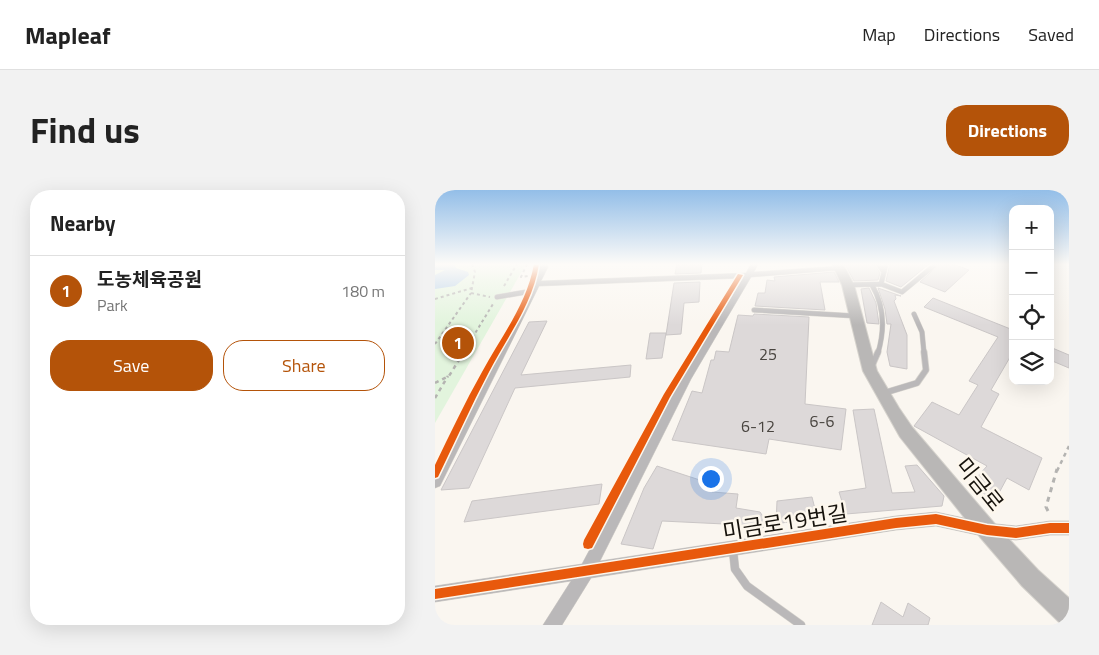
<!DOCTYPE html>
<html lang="en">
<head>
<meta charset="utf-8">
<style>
  body { margin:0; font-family:"Titillium Web","Noto Sans KR",sans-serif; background:#f2f2f2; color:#222 }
  .controls { position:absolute; right:15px; top:15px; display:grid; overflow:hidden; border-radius:10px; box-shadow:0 5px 20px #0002 }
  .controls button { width:45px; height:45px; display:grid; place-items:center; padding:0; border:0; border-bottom:1px solid #e0e0e0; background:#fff; color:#222; font:25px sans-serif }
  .you { position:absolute; left:275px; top:288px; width:18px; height:18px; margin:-12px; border:4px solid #fff; border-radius:50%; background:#1a73e8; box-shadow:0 0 0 8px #1a73e833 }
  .badge { display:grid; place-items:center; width:32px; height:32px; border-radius:50%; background:#b45309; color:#fff; font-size:16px; font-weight:700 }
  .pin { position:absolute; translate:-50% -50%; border:2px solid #fff; box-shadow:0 1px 5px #0006 }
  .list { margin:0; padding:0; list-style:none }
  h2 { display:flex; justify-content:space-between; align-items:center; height:65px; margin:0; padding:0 20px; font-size:21px }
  h2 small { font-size:16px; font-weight:400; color:#767676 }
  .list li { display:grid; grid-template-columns:32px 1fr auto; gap:15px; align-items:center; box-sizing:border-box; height:70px; padding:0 20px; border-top:1px solid #e0e0e0 }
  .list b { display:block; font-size:19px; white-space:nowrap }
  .list p { margin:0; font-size:16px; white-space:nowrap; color:#767676 }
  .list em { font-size:16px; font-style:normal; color:#767676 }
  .actions { display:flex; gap:10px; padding:15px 20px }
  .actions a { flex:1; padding:11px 0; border:1px solid #b45309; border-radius:20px; text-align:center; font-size:18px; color:#b45309 }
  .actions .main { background:#b45309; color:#fff }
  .icon { flex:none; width:28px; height:28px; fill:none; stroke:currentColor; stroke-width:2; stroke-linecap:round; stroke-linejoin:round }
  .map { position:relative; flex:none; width:634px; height:435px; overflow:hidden; border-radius:20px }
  header { display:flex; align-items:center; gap:30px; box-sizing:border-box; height:70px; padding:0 25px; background:#fff; border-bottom:1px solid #e0e0e0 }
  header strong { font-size:24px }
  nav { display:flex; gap:28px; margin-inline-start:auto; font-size:18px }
  .intro { display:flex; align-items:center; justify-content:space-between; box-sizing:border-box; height:120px; padding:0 30px }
  h1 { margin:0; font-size:35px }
  .button { padding:12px 22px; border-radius:20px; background:#b45309; color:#fff; font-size:18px; font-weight:700 }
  main { display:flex; gap:30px; padding:0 30px }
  aside { flex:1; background:#fff; border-radius:20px; box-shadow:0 5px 20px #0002 }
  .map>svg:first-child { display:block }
</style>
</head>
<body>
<header>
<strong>Mapleaf</strong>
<nav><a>Map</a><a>Directions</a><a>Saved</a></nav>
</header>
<div class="intro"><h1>Find us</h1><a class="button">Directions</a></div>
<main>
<aside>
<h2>Nearby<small></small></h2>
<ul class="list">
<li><span class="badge">1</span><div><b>도농체육공원</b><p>Park</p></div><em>180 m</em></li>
</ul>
<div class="actions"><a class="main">Save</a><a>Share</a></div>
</aside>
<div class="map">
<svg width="634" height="435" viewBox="0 0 634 435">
  <rect width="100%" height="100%" fill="#faf6f0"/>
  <!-- green -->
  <path fill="#e2f4dd" d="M 0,74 L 91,74 L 0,233 Z"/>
  <!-- water -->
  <path fill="#b3cee8" d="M 0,74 L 19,74 L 21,78 L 33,82 L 34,85 L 20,96 L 0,99 L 0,85 L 10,80 L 0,80 Z"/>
  <!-- building -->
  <path fill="#ddd9d9" stroke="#cac6c6" d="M 242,74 L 267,74 L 266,83 L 240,84 Z
    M 410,74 L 439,74 L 445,83 L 443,90 L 419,91 Z
    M 455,74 L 494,74 L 466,97 L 451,91 Z
    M 505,74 L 518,74 L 534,80 L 510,102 L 485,92 Z
    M 399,82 L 404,92 L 385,92 L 390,120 L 320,116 L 323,103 L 330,103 L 332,90 L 340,91 L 339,87 Z
    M 265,92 L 264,112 L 249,113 L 246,144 L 231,145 L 239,93 Z
    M 434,98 L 441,113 L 444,134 L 432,133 L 426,99 Z
    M 443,98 L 466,106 L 460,105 L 461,109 L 459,111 L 472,145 L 472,179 L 455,176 L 452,162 L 456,134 L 452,134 L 450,119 Z
    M 498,108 L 578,140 L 578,162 L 556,200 L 564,204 L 546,237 L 607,268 L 594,300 L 572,288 L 557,316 L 534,296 L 552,276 L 479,236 L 497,212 L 524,225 L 543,195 L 534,191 L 563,147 L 489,117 Z
    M 319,124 L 374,127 L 370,214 L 411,219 L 406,260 L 334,249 L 331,264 L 237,250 L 257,201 L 267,203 L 276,170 L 279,170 L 281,161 L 294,162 L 303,125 L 318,126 Z
    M 112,131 L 86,185 L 196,175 L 195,187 L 80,198 L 34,298 L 6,300 L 94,132 Z
    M 215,143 L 231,143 L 227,168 L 211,169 Z
    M 615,157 L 634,165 L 634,178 L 615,170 Z
    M 439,219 L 457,303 L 480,302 L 470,276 L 482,275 L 509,306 L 507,316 L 411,324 L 404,302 L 431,298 L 418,220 Z
    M 222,276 L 280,295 L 277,302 L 303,304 L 301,318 L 325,322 L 335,337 L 310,339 L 310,335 L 227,331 L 218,359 L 186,354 L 209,298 Z
    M 167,294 L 164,314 L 29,332 L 37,311 Z
    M 377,307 L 382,327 L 341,334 L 342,311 Z
    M 446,412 L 468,427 L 473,413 L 495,428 L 493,435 L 437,435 Z"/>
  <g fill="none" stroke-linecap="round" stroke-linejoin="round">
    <!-- lane-far2 casing -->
    <g stroke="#d5d2cc" stroke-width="5.5">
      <path id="lane-far2" d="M 443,74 L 449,82
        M 446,94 L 451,74
        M 413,95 L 446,94 L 467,102 L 501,74
        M 437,95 C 450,117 450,139 443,163
        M 62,107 L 97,101
        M 319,120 L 421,126
        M 479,124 L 487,142 L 489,163"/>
    </g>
    <!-- lane-far1 casing -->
    <g stroke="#d5d2cc" stroke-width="7">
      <path id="lane-far1" d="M 436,178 L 443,162
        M 449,203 L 482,193 L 491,180 L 489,162"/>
    </g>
    <!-- lane casing -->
    <g stroke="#d5d2cc" stroke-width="9">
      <path id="lane" d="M 298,360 L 300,379 L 312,396 L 366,435"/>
    </g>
    <!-- street casing -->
    <g stroke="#d5d2cc" stroke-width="1">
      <path id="street" d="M 104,74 L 111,74 L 113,77 L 106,91 L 311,83 L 316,74 L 323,74 L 319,82 L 404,76 L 408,78 L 404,80 L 316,87 L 256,189 L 165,371 L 461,326 L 501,322 L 552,333 L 581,336 L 615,331 L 634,331 L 634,345 L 615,345 L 581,350 L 552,347 L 501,336 L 461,340 L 156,388 L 127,435 L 108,435 L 136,391 L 0,412 L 0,396 L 147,374 L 246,189 L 308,88 L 104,96 L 5,296 L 0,298 L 0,279 L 97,94 L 105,77 Z"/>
    </g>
    <!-- secondary casing -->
    <g stroke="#d5d2cc" stroke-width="2">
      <path id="secondary" d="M 397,74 L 408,74 L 419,95 L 442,181 L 464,218 L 477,237 L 559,333 L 603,380 L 634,408 L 634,435 L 625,433 L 587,396 L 545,347 L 465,247 L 428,181 L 407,95 Z"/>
    </g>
    <!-- path-far2 -->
    <path stroke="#b4b3b1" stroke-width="2" stroke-dasharray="3 3" stroke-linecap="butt" d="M 37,74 L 40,82 L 36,103 L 55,107
      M 92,74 L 86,87 L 93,86
      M 69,96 L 82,74
      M 0,109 L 37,98
      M 0,154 L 36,103
      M 28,163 L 58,114"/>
    <!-- path-far1 -->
    <path stroke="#b4b3b1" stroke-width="2.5" stroke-dasharray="4 4" stroke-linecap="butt" d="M 0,193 L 14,186 L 29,162
      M 0,208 L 13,186
      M 622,281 L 634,256"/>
    <!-- path -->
    <path stroke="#b4b3b1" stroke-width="3" stroke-dasharray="5 5" stroke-linecap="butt" d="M 613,321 L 611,317 L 622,279"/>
    <!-- lane-far2 -->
    <use href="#lane-far2" stroke="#bab8b9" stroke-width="4.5"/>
    <!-- lane-far1 -->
    <use href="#lane-far1" stroke="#bab8b9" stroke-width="5.5"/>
    <!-- lane -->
    <use href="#lane" stroke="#bab8b9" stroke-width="8"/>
    <!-- street -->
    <use href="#street" fill="#bab8b9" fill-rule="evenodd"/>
    <!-- secondary -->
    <use href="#secondary" fill="#b9b7b6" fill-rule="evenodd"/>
    <!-- cycleway casing -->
    <g stroke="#fdf7ed" stroke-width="3">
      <path id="cycleway" d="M 99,74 L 104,74 C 98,114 72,147 54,182 C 36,216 20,252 3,287 L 0,288 L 0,275 C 15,244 30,212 47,182 C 66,147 92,114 99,74 Z
        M 303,84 L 308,85 L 235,207 L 157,358 L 153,359 L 149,358 L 148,354 L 149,350 L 229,204 Z
        M 501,324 L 552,335 L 581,338 L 615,333 L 634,333 L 634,343 L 615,343 L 581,348 L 552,345 L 501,334 L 461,338 L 0,409 L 0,399 L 461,328 Z"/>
    </g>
    <!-- cycleway -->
    <use href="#cycleway" fill="#e8590c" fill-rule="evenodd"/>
  </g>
  <!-- sky -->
  <linearGradient id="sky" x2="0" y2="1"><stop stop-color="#93bee8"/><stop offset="0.55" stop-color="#fdfbf8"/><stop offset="1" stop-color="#fdfbf8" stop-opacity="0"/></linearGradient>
  <rect width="634" height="135" fill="url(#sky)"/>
  <g text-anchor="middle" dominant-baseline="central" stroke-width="5" stroke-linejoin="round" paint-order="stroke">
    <!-- number labels -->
    <g font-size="16" fill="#48443f">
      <text x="333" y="164">25</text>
      <text x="387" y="231">6-6</text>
      <text x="323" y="236">6-12</text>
    </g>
    <!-- near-street labels -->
    <g font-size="22" fill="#16120c" stroke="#fdf7ed">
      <text transform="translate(545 294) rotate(51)">미금로</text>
      <text transform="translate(350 332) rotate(-9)">미금로19번길</text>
    </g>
  </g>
</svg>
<div class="controls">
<button>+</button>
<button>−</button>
<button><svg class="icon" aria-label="locate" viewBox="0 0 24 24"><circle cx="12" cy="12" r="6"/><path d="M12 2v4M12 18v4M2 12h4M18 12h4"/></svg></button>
<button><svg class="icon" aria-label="layers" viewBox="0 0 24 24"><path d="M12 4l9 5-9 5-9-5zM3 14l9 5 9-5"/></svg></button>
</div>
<div class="you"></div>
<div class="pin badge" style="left:23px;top:153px">1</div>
</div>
</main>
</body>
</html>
